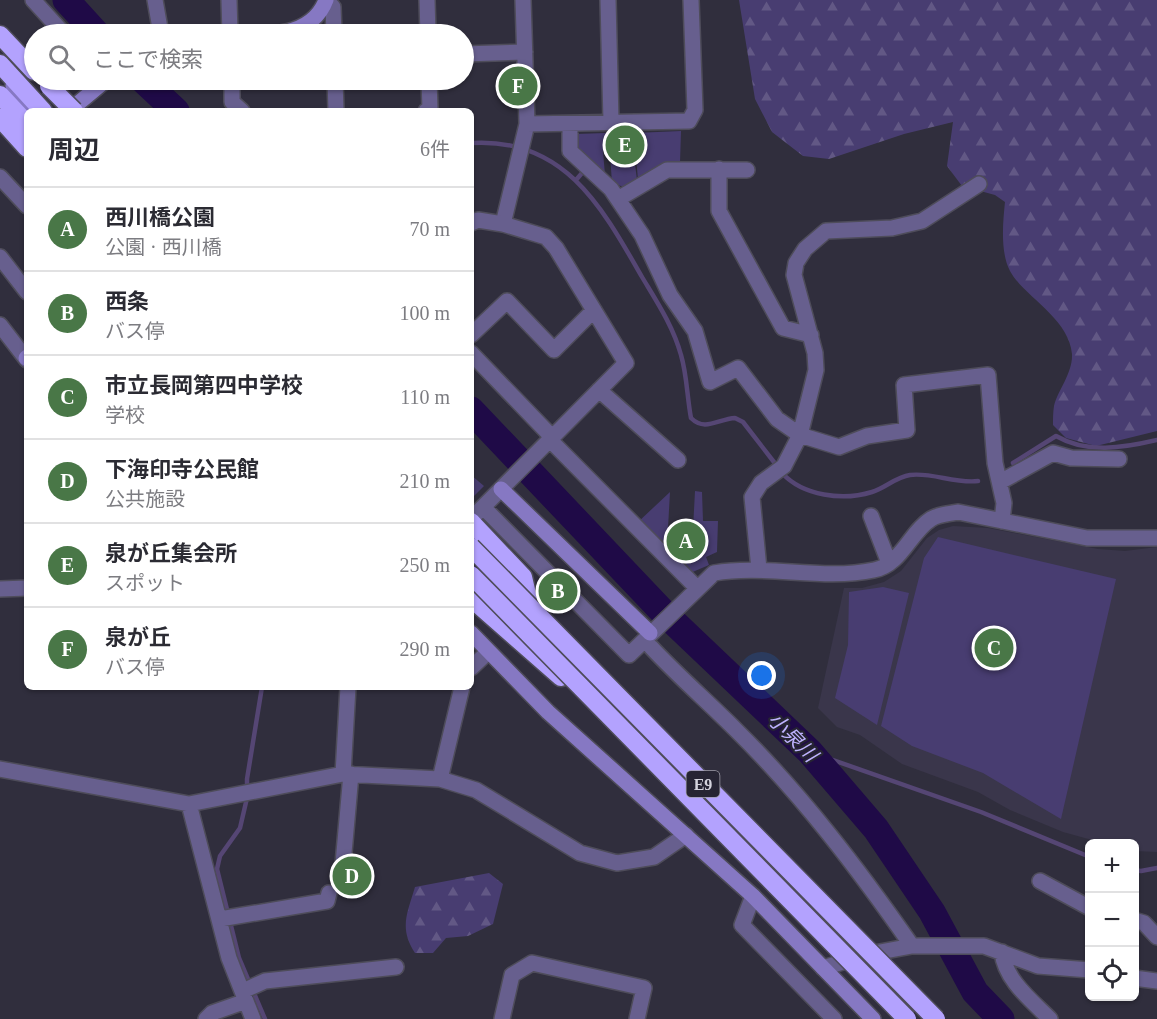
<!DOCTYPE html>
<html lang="ja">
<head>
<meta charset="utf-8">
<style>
  body { margin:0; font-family:"Times New Roman","Noto Sans JP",serif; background:#f2f2f3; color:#2b2b33 }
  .controls { position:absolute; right:18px; bottom:18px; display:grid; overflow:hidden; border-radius:9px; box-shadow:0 2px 4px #0004 }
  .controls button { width:54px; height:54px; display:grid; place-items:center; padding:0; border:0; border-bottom:2px solid #e1e1e2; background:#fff; color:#2b2b33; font:30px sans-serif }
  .you { position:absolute; left:762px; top:676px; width:21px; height:21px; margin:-15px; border:4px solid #fff; border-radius:50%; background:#1a73e8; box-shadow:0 0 0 9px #1a73e833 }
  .badge { display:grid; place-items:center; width:39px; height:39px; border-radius:50%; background:#497747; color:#fff; font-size:20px; font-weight:700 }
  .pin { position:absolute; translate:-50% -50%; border:3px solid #fff; box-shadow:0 2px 6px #0006 }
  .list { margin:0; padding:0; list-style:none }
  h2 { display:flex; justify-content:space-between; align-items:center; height:78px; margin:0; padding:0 24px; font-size:26px }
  h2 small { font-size:20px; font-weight:400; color:#7c7c81 }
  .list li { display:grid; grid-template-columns:39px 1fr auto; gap:18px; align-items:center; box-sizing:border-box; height:84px; padding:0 24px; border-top:2px solid #e1e1e2 }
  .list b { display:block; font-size:22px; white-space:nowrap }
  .list p { margin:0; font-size:20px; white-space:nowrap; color:#7c7c81 }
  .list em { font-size:20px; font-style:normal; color:#7c7c81 }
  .icon { flex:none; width:33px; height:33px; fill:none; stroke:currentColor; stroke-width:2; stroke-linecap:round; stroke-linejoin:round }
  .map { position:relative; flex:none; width:1157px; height:1019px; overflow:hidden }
  .search { position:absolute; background:#fff; box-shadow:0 2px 4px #0004; left:24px; top:24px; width:450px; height:66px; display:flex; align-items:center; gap:15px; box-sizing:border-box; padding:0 21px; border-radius:33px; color:#7c7c81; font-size:22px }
  .panel { position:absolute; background:#fff; box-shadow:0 2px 4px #0004; left:24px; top:108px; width:450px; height:582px; border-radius:9px }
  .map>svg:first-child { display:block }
</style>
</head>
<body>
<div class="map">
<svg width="1157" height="1019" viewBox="0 0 1157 1019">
  <defs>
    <pattern id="forest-firs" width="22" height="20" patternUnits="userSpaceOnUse" patternTransform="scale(1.5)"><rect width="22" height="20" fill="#483d71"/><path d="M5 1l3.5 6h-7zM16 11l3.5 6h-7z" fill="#625885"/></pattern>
  </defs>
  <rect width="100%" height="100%" fill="#302e3d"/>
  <!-- built -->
  <path fill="#3a364b" d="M 953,526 L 988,528 L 1098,549 L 1125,551 L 1157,547 L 1157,852 L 1135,851 L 1134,844 L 1103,843 L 1063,832 L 1010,810 L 978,792 L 902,764 L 860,735 L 837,727 L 818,708 L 844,588 L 862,588 L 884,582 L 901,571 L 927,538 L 939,530 Z"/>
  <!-- green -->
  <path fill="#483d71" d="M 681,131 L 680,163 L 638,180 L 634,133 Z
    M 606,133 L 607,150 L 603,151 L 605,175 L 576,147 L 576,134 Z
    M 614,139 L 615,158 L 627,163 L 634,156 L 637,180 L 624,187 L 612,183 L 609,140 Z
    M 471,475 L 484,486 L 471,499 Z
    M 695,491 L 702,492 L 703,521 L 718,521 L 717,552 L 706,557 L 709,565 L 688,574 L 637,523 L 670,492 L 668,528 L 693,529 Z
    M 938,537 L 1116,579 L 1061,819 L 983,773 L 912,746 L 881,726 L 924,558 Z
    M 883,587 L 909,593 L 877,725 L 835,698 L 848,645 L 849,592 Z"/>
  <!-- forest -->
  <path fill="url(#forest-firs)" d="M 739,0 L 1157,0 L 1157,431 L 1096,446 L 1066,438 L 1053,425 C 1053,419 1053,412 1054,406 C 1058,390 1073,373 1072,354 C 1069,318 1024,297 1010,271 C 1000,252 1003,222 1005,202 L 995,195 L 962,186 L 947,166 L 953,122 L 904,134 L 829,159 L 803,156 L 772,132 L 755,99 Z
    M 489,873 L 503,884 L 493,924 L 468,936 L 446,938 L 433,953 L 415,953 C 399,928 407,914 415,887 Z"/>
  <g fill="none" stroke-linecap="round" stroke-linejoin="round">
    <!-- stream -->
    <path stroke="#554674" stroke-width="4.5" d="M 471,143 C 564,137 602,207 642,277 C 657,302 673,326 681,355 C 687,375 687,397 691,418 C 705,432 718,419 735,418 L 743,422 L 777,466
      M 576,180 L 582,173
      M 1013,463 L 1056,436 C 1087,454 1123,448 1157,440
      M 782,473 C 803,496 843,501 872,492 C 885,488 896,477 910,475 C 932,472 955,484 978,481
      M 262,687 L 247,779 L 247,798 L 240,828 L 220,856 L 217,869 L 239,958 L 265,1019
      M 810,752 L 981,812 L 1090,857
      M 1134,870 L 1141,871 L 1157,868"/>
    <!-- river -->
    <path stroke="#1f0a47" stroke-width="27" d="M 66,0 L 97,34
      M 143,80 L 176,111
      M 471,410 L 662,611 L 810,752 L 876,829 L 932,912 L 975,992 L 1001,1019"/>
    <!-- street casing -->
    <g stroke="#4e4c5a" stroke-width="18">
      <path id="street" d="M 33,0 L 64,34
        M 155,0 L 161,34
        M 229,0 L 230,34
        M 326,0 L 333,7 L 334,34
        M 427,0 L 428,34
        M 608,0 L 611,121
        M 464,54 L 525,52
        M 232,80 L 232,102 L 242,111
        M 335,80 L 336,111
        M 426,111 L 430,109 L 429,80
        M 527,124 L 689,121 L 695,110 L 691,0
        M 570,124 L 570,151 L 611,189 L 642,235 L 670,295 L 695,331 L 710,382 L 738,368 L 777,419 L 800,435 L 839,447 L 867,436 L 907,430 L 904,385 L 988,375 L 995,463 L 1004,503 L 1002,521
        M 719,169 L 719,211 L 783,328 L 811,335
        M 0,177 L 27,206
        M 618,199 L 667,170 L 747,170
        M 471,223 L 478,220 L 503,224
        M 0,257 L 27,292
        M 0,325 L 27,360
        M 471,335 L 507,301 L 554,350 L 594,310
        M 471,353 L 552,437
        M 599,390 L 678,460
        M 549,439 L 697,588
        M 1000,482 L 1053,453 L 1071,458 L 1119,459
        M 483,507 L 629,655 L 714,573 C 767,564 822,581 874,570 C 901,565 910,532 931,519 C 939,514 949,514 958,512 L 1087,538 L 1157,538
        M 477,513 L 626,363 L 556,248 L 546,237 L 503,224 L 527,124 L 523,0
        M 871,516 L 889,563
        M 759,569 L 752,497 L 761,483 L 784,466 L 800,435 L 816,370 L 815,353 L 794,275 L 796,263 L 805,249 L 826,231 L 892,228 L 922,221 L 979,184
        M 0,589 L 27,588
        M 651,647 C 678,676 708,702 736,730 C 802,795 859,870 912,946
        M 471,668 L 488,652
        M 0,769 L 189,804 L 343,774 L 440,779 L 476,790 L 580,853 L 617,863 L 654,857 L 686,835
        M 343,774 L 348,687
        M 440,779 L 462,687
        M 189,804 L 229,958 L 253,1019
        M 343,864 L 351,774
        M 1040,881 L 1090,908
        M 753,896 L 742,925 L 834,1019
        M 220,919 L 327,901 L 329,893
        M 1134,920 L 1144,923 L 1157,937
        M 1002,952 C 1005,980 1031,1000 1050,1019
        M 823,968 L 869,954 L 912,946 L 984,946 L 1038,966 L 1090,970
        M 1134,978 L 1157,981
        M 243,991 L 265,981 L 396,967
        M 206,1019 L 212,1013 L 246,1001
        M 502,1019 L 512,975 L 532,963 L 644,988 L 637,1019"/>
    </g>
    <!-- secondary casing -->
    <g stroke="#4e4c5a" stroke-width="18">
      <path id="secondary" d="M 217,34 C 254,34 310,43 326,0
        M 13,86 L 29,111
        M 69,111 L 106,80
        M 26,358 L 27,357
        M 501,489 L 650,633
        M 471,633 L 548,712 L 753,896 L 873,1019"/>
    </g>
    <!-- highway casing -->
    <g stroke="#4e4c5a" stroke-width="21">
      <path id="highway" d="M 0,35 L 34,71
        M 0,64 L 43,111
        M 0,95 L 27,124
        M 0,118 L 27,148
        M 471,522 L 523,577 L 530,607
        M 471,598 L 561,677"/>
    </g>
    <!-- street -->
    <use href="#street" stroke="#675f8e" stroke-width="15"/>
    <!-- secondary -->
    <use href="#secondary" stroke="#8678c3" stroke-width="15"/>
    <!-- highway -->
    <use href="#highway" stroke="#b3a2fe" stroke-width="18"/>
    <!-- highway-bridge casing -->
    <g stroke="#4e4c5a" stroke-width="21" stroke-linecap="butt">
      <path id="highway-bridge" d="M 49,86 L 74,111
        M 471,547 L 936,1019
        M 471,575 L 907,1019"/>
    </g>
    <!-- highway-bridge -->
    <use href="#highway-bridge" stroke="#b3a2fe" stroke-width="18"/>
  </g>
  <g text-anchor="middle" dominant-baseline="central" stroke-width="4.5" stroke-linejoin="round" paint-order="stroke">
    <!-- shield labels -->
    <rect fill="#262433" stroke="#a09eaa" stroke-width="1.5" x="686.5" y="771" width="33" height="26" rx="4.5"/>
    <g font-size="16" font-weight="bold" fill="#d4d3dd">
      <text x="703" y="784">E9</text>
    </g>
    <!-- water labels -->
    <g font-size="20" font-style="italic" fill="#beb2fe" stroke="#262433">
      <text transform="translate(793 737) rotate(45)">小泉川</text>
    </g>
  </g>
</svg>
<div class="controls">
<button>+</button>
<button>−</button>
<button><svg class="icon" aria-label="locate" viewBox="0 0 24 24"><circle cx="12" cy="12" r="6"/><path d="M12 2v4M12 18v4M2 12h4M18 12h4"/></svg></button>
</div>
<div class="you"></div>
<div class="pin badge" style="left:686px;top:541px">A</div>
<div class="pin badge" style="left:558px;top:591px">B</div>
<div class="pin badge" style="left:994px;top:648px">C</div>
<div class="pin badge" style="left:352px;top:876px">D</div>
<div class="pin badge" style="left:625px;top:145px">E</div>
<div class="pin badge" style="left:518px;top:86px">F</div>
<div class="search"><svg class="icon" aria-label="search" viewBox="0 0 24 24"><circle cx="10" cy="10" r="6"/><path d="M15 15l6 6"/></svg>ここで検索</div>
<section class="panel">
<h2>周辺<small>6件</small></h2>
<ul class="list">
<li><span class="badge">A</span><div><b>西川橋公園</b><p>公園 · 西川橋</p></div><em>70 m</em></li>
<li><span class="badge">B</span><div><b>西条</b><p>バス停</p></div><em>100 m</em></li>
<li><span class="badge">C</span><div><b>市立長岡第四中学校</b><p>学校</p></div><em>110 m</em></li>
<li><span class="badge">D</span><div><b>下海印寺公民館</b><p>公共施設</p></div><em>210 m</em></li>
<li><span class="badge">E</span><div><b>泉が丘集会所</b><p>スポット</p></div><em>250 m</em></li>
<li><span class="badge">F</span><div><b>泉が丘</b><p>バス停</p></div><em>290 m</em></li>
</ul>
</section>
</div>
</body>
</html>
